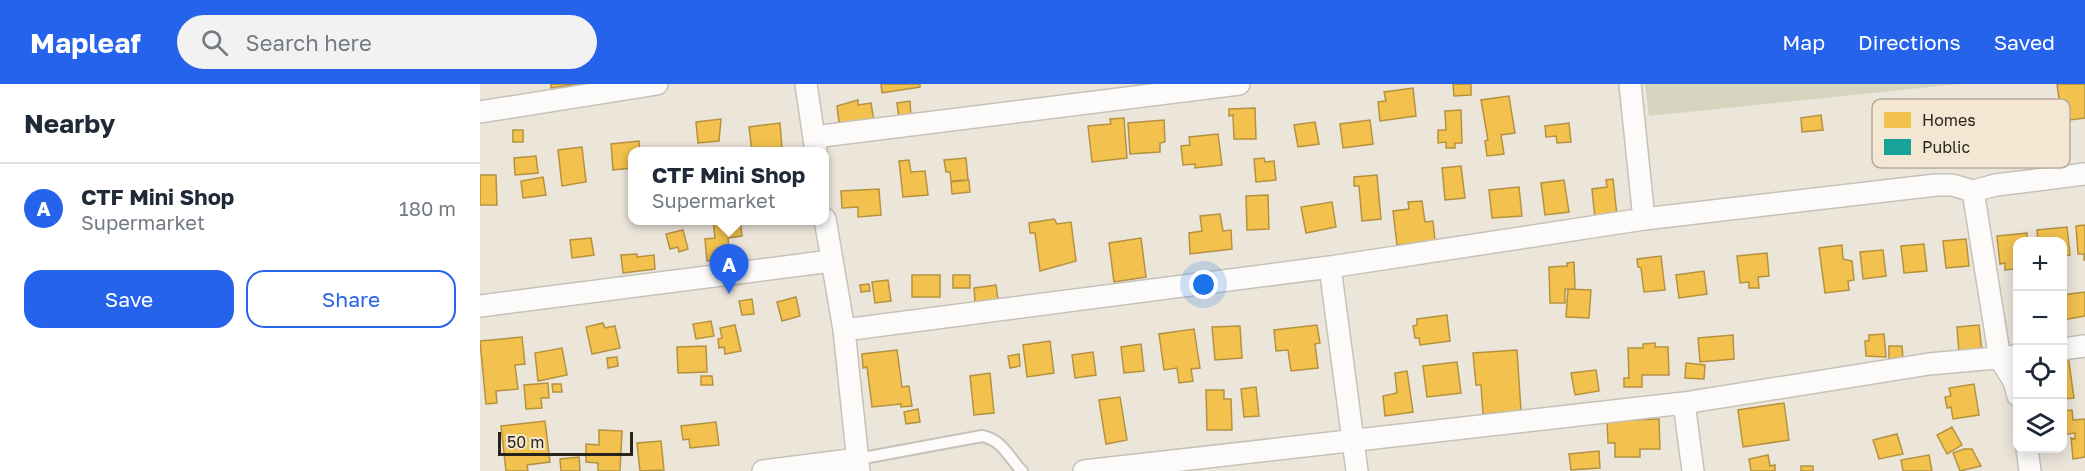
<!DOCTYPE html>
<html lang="en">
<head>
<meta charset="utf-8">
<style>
  body { margin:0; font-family:"Golos Text",sans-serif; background:#f2f2f3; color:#1f2937 }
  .controls { position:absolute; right:18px; bottom:18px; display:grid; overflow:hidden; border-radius:12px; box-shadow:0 3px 15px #0003 }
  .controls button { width:54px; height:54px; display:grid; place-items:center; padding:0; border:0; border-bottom:2px solid #e0e1e3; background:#fff; color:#1f2937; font:30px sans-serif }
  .scale { position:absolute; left:18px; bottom:15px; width:135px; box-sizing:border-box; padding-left:6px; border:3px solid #28241c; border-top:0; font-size:16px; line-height:21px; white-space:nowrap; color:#28241c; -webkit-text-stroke:4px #f3e7d3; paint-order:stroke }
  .you { position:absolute; left:724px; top:201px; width:21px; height:21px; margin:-15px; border:4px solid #fff; border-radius:50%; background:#1a73e8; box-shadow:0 0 0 9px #1a73e833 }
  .badge { display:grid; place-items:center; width:39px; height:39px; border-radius:50%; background:#2563eb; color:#fff; font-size:20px; font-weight:700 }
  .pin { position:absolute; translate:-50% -50px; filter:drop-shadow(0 2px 3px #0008) }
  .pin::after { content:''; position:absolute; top:32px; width:21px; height:18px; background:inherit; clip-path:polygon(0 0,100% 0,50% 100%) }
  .popup { position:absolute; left:148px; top:63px; width:201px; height:78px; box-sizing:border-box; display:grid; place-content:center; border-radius:12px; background:#fff; filter:drop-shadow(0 2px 4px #0005); font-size:20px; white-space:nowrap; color:#747a83 }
  .popup b { font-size:22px; color:#1f2937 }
  .popup::after { content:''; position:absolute; left:50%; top:100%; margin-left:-12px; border:12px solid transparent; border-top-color:#fff }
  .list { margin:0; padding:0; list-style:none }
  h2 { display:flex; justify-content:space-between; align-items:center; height:78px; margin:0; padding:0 24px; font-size:26px }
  h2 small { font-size:20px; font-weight:400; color:#747a83 }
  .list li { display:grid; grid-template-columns:39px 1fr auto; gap:18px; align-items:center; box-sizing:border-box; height:90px; padding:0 24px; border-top:2px solid #e0e1e3 }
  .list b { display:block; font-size:22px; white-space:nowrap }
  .list p { margin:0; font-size:20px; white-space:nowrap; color:#747a83 }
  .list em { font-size:20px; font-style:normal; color:#747a83 }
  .actions { display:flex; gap:12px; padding:18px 24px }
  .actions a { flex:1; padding:14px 0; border:2px solid #2563eb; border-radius:18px; text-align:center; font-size:21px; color:#2563eb }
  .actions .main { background:#2563eb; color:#fff }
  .icon { flex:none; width:33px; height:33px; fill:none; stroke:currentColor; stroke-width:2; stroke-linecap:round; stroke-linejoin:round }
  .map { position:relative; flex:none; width:1605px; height:387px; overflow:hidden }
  header { display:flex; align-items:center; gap:36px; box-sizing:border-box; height:84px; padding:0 30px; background:#2563eb; color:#fff }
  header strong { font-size:28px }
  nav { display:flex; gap:33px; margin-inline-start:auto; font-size:21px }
  .search { width:420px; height:54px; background:#f2f2f3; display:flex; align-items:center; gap:15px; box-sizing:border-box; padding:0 21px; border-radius:33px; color:#747a83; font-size:22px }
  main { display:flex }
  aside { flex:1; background:#fff }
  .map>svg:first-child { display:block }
</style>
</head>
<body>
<header>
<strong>Mapleaf</strong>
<div class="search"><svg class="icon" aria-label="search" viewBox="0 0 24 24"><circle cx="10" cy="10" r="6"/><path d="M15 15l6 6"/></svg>Search here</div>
<nav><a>Map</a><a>Directions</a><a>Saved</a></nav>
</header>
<main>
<aside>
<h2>Nearby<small></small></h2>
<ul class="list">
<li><span class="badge">A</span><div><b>CTF Mini Shop</b><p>Supermarket</p></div><em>180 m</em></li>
</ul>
<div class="actions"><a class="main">Save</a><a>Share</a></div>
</aside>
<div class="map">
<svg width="1605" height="387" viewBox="0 0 1605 387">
  <rect width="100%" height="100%" fill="#ece5da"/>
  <!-- green -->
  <path fill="#d5d4be" d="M 1165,0 L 1479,0 L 1169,32 Z"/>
  <!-- homes -->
  <path fill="#f2c14e" stroke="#b5923f" stroke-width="1.5" d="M 71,0 L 100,0 L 71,4 Z
    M 401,0 L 440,0 L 440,3 L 402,9 Z
    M 973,0 L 991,0 L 991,11 L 974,12 Z
    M 1577,0 L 1605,0 L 1605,34 L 1582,37 Z
    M 933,4 L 936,32 L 900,37 L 898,18 L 906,17 L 904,8 Z
    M 1029,12 L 1035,49 L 1021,51 L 1024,70 L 1007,72 L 1005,57 L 1008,56 L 1001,16 Z
    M 378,16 L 378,21 L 391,19 L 394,37 L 360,46 L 357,22 Z
    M 430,17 L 431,33 L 419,35 L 417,19 Z
    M 775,24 L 776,55 L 754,55 L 753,31 L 749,32 L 749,25 Z
    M 981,26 L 982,59 L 975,59 L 975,64 L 966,64 L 966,58 L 958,59 L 958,46 L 966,46 L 965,27 Z
    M 1341,31 L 1343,46 L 1322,48 L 1321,34 Z
    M 644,34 L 647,74 L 612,78 L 608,42 L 631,40 L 630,35 Z
    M 241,35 L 239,57 L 218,59 L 216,38 Z
    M 684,36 L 685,58 L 680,59 L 680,68 L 650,70 L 648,39 Z
    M 890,36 L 893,60 L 863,64 L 860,40 Z
    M 835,38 L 839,60 L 818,63 L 814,41 Z
    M 300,39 L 302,64 L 272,68 L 269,43 Z
    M 1089,39 L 1091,58 L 1077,59 L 1076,52 L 1066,53 L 1065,42 Z
    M 33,46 L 43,46 L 43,58 L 33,58 Z
    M 738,50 L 742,81 L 715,84 L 715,80 L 703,81 L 701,62 L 710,61 L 709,53 Z
    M 159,57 L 160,68 L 153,68 L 153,84 L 133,86 L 131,60 Z
    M 102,63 L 106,98 L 82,102 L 78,66 Z
    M 56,72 L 58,89 L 35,91 L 34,74 Z
    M 486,74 L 488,96 L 471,97 L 470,88 L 466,88 L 464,76 Z
    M 784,74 L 785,78 L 794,77 L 796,96 L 776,98 L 774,75 Z
    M 429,76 L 431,88 L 445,87 L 448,111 L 423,113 L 419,77 Z
    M 981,82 L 985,114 L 965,116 L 962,84 Z
    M 0,91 L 16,91 L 17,121 L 0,121 Z
    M 897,91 L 901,135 L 882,137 L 879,102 L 874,102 L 874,93 Z
    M 63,93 L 66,111 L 43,114 L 41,97 Z
    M 1133,95 L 1137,132 L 1115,135 L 1112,105 L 1127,103 L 1126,96 Z
    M 489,96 L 490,108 L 472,110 L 471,98 Z
    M 1084,96 L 1089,128 L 1065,131 L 1061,99 Z
    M 1039,103 L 1042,132 L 1012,134 L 1009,106 Z
    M 399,105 L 401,131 L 378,133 L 378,123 L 362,124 L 361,107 Z
    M 788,111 L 789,145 L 767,146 L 766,112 Z
    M 942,117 L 945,138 L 953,137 L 955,157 L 917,161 L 913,127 L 929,125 L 928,118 Z
    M 852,118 L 856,143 L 826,149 L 821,123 Z
    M 740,130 L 743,147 L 751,146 L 752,165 L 710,170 L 709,149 L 722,147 L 720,132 Z
    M 574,135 L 577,140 L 591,138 L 596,177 L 560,187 L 555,149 L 550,149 L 549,139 Z
    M 233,136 L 260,136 L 262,152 L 248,154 L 250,175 L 227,177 L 225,155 L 235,154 Z
    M 1605,141 L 1605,176 L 1604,176 L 1604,170 L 1598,170 L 1596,142 Z
    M 1587,143 L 1590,171 L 1582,172 L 1582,158 L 1558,158 L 1557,146 Z
    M 203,146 L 208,165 L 199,168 L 198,163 L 190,165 L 186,150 Z
    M 1547,149 L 1547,158 L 1538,158 L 1538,178 L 1534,179 L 1534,185 L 1525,186 L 1525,179 L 1520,180 L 1517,152 Z
    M 111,154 L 114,171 L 92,174 L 90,156 Z
    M 661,154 L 666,193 L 634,198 L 629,159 Z
    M 1486,155 L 1489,182 L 1466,184 L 1463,157 Z
    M 1444,160 L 1447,187 L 1424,189 L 1421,162 Z
    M 1362,161 L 1363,175 L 1372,177 L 1374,196 L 1368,197 L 1369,206 L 1345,209 L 1339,164 Z
    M 1403,166 L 1406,192 L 1383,195 L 1380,168 Z
    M 1287,169 L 1289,192 L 1278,193 L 1279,204 L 1269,204 L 1269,198 L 1260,199 L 1257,172 Z
    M 157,170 L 157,173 L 174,171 L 175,185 L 143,189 L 141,171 Z
    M 1181,172 L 1185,206 L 1164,208 L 1161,184 L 1158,183 L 1157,175 Z
    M 1094,178 L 1095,205 L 1085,205 L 1085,219 L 1070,219 L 1069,183 L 1087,182 L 1087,179 Z
    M 1224,187 L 1227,210 L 1199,214 L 1196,191 Z
    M 432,191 L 460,191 L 460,213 L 432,213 Z
    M 473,191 L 490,191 L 490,204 L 473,204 Z
    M 408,196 L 411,217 L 395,219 L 392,198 Z
    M 389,200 L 390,207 L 381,208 L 380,201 Z
    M 516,201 L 518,216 L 495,218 L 494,204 Z
    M 1088,205 L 1111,206 L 1109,234 L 1086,233 Z
    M 1605,208 L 1605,232 L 1582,236 L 1582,211 Z
    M 316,213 L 320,232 L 302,237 L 297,218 Z
    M 272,215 L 274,230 L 262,231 L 259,217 Z
    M 967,231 L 970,257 L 940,261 L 939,254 L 935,254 L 933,242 L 937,241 L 937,235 Z
    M 231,237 L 234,252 L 216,255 L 213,240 Z
    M 123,239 L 125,244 L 135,242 L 140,264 L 112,270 L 106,243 Z
    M 255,241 L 261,267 L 245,270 L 244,263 L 239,264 L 238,255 L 242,254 L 240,244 Z
    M 837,241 L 840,259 L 835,260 L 838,284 L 811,287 L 808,266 L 796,267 L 794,246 Z
    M 1499,241 L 1502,267 L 1479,270 L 1477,243 Z
    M 760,242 L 762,274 L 735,276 L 732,243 Z
    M 714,245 L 720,284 L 711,285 L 713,297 L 699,299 L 697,284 L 684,286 L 679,250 Z
    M 1404,250 L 1406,273 L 1386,272 L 1385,257 L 1389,257 L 1389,251 Z
    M 1253,251 L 1254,275 L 1220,278 L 1218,254 Z
    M 42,253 L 45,280 L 35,281 L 38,305 L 16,307 L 17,319 L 6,320 L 0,257 Z
    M 570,257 L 574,289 L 547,293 L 543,261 Z
    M 1175,259 L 1175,263 L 1188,263 L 1189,291 L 1162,291 L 1162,303 L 1144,303 L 1144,294 L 1149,294 L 1148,264 L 1163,264 L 1163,260 Z
    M 661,260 L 664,287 L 644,289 L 641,263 Z
    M 226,262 L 227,288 L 198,289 L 197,263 Z
    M 1409,262 L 1422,262 L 1423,275 L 1409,275 Z
    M 82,264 L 87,291 L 58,297 L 55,269 Z
    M 417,266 L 422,303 L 429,302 L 432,322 L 421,323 L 421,320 L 392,323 L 387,283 L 383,284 L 382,270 Z
    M 1037,266 L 1041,327 L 1003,330 L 1001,301 L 996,301 L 993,269 Z
    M 613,268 L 616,291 L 595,294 L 592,271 Z
    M 539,270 L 540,282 L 530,284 L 528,272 Z
    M 1582,272 L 1588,272 L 1594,314 L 1582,315 Z
    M 137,273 L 138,282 L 128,284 L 127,274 Z
    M 977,278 L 981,309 L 947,313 L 943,282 Z
    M 1206,279 L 1225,281 L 1224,295 L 1205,294 Z
    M 1116,286 L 1119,307 L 1095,311 L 1091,289 Z
    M 927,287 L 933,328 L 905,332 L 903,312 L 917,309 L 915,289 Z
    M 510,289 L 514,329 L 494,331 L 490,292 Z
    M 221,292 L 232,292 L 233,301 L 221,301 Z
    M 68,299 L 69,314 L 61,314 L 62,324 L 46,325 L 44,301 Z
    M 72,300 L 81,300 L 82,308 L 73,308 Z
    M 1494,300 L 1499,331 L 1473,335 L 1471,323 L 1467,324 L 1465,313 L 1471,312 L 1469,304 Z
    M 776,303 L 779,332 L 764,333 L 761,305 Z
    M 726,306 L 744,306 L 744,315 L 751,315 L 752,346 L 727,346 Z
    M 640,313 L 647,356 L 626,360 L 619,316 Z
    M 1304,319 L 1309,356 L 1263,363 L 1258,326 Z
    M 438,325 L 440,338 L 426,340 L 424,328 Z
    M 1592,326 L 1593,336 L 1605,335 L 1605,373 L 1593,375 L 1591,354 L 1595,355 L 1595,349 L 1582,351 L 1582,327 Z
    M 1179,335 L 1180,365 L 1160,365 L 1160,373 L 1135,373 L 1135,359 L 1128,359 L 1127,337 Z
    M 65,337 L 70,378 L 47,381 L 48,387 L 26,387 L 21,342 Z
    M 236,338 L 239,361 L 210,364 L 209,355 L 203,356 L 201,342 Z
    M 1472,343 L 1482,361 L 1467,370 L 1457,351 Z
    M 119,346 L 142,347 L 140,387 L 118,387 L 118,379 L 106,378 L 106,360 L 119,361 Z
    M 1417,350 L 1423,370 L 1399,375 L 1393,356 Z
    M 181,357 L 184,386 L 160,387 L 157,359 Z
    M 1484,365 L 1492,365 L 1501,382 L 1480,387 L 1473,369 Z
    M 1119,367 L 1120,384 L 1091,386 L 1089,370 Z
    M 1288,371 L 1290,382 L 1295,381 L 1295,387 L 1271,387 L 1269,375 Z
    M 1449,371 L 1452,387 L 1423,387 L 1421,376 Z
    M 99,373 L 100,387 L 81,387 L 80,375 Z
    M 1321,382 L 1333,382 L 1333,387 L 1321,387 Z"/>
  <!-- public -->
  <path fill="#17a398" stroke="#1c7d73" stroke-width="1.5" d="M 1507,16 L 1514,67 L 1470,73 L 1463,21 Z"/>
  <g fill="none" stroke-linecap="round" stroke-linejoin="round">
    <!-- service casing -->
    <g stroke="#c7c2b9" stroke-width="14">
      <path id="service" d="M 378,375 L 502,352 C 523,356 528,373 542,387"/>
    </g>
    <!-- minor casing -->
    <g stroke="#c7c2b9" stroke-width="24">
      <path id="minor" d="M 326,0 L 336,68
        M 1150,0 L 1164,135
        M 0,28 L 177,0
        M 334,53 L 759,0
        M 1493,107 L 1520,275 L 1534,297 L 1538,312
        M 345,135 L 364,246 L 379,387
        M 850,183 L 877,387
        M 0,222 L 351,177
        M 364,246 L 850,183 L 1164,135 L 1456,101 L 1472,101 L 1493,107 L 1516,101 L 1605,90
        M 1582,265 L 1605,262
        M 1204,319 L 1213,387
        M 1547,364 L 1550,387
        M 283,387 L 378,375
        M 604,387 L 1204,319 L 1449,280 L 1538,272"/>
    </g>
    <!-- service -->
    <use href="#service" stroke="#fcfbf9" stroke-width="10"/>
    <!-- minor -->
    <use href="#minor" stroke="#fcfbf9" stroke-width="21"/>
  </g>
  <!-- legend -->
  <rect x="1392" y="15" width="198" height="69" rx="9" fill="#f3e7d3" stroke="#b6ac9c" stroke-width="1.5"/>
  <rect x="1404" y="28" width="27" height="16" fill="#f2c14e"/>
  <rect x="1404" y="55" width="27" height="16" fill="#17a398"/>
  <g font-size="16" fill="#28241c">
    <text x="1442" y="42">Homes</text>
    <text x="1442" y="69">Public</text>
  </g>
</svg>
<div class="controls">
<button>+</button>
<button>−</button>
<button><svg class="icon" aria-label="locate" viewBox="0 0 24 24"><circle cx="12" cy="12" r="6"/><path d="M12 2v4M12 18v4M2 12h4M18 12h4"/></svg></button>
<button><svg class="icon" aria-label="layers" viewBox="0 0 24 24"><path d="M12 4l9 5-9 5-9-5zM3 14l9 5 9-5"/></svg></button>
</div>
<div class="scale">50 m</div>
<div class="you"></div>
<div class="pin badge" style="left:249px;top:210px">A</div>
<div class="popup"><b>CTF Mini Shop</b>Supermarket</div>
</div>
</main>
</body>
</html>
